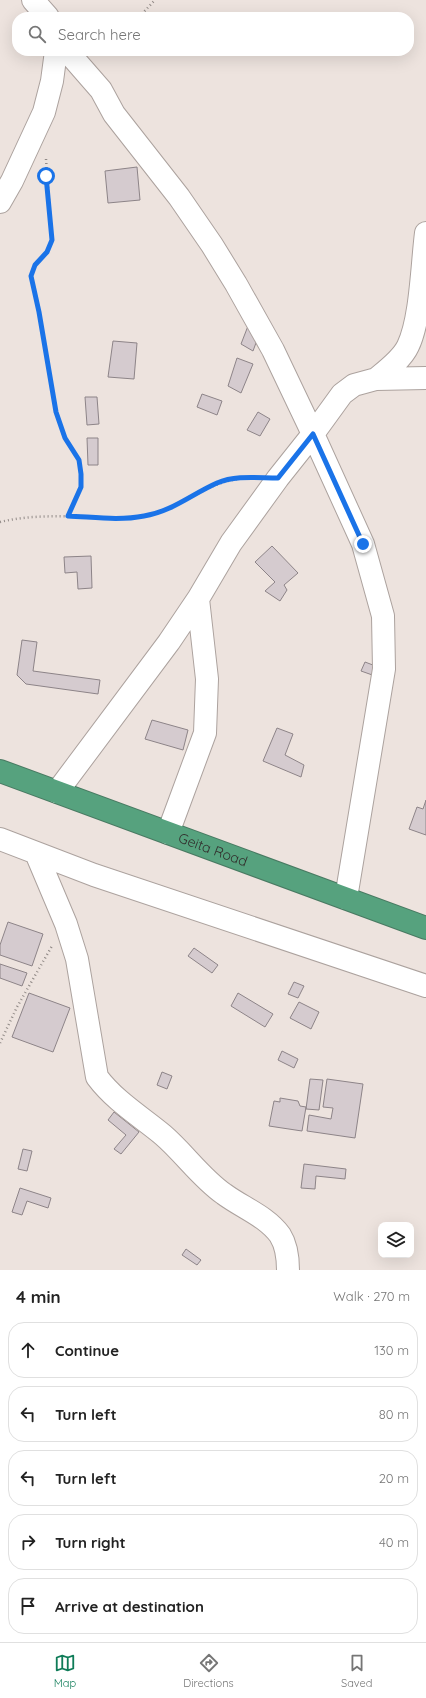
<!DOCTYPE html>
<html lang="en">
<head>
<meta charset="utf-8">
<style>
  body { margin:0; font-family:Quicksand,sans-serif; background:#f6f6f6; color:#222 }
  .controls { position:absolute; right:12px; bottom:12px; display:grid; overflow:hidden; border-radius:8px; box-shadow:0 4px 16px #0002 }
  .controls button { width:36px; height:36px; display:grid; place-items:center; padding:0; border:0; border-bottom:1px solid #e0e0e0; background:#fff; color:#222; font:20px sans-serif }
  .stop { position:absolute; width:12px; height:12px; margin:-9px; border:3px solid #1a73e8; border-radius:50%; background:#fff }
  .stop.end { background:#1a73e8; border-color:#fff; box-shadow:0 1px 4px #0008 }
  .list { margin:0; padding:0; list-style:none }
  h2 { display:flex; justify-content:space-between; align-items:center; height:52px; margin:0; padding:0 16px; font-size:17px }
  h2 small { font-size:13px; font-weight:400; color:#767676 }
  .list li { display:grid; grid-template-columns:26px 1fr auto; gap:12px; align-items:center; box-sizing:border-box; height:56px; margin:0 8px 8px; padding:0 8px; border:1px solid #e0e0e0; border-radius:16px }
  .list b { display:block; font-size:15px; white-space:nowrap }
  .list em { font-size:13px; font-style:normal; color:#767676 }
  .icon { flex:none; width:22px; height:22px; fill:none; stroke:currentColor; stroke-width:2; stroke-linecap:round; stroke-linejoin:round }
  .map { position:relative; flex:none; width:426px; height:1270px; overflow:hidden }
  .search { position:absolute; background:#fff; box-shadow:0 4px 16px #0002; left:12px; right:12px; top:12px; height:44px; display:flex; align-items:center; gap:10px; box-sizing:border-box; padding:0 14px; border-radius:16px; color:#767676; font-size:15px }
  .sheet { height:372px; background:#fff }
  nav { display:flex; justify-content:space-around; align-items:center; box-sizing:border-box; height:56px; border-top:1px solid #e0e0e0; background:#fff; font-size:11px; color:#767676 }
  nav a { display:grid; justify-items:center; gap:2px }
  nav .on { color:#0f7c58 }
  .map>svg:first-child { display:block }
</style>
</head>
<body>
<div class="map">
<svg width="426" height="1270" viewBox="0 0 426 1270">
  <rect width="100%" height="100%" fill="#ede3de"/>
  <!-- building -->
  <path fill="#d5cbcf" stroke="#8d8488" d="M 137,167 L 140,200 L 108,203 L 105,171 Z
    M 248,326 L 260,332 L 253,351 L 241,344 Z
    M 113,341 L 137,343 L 134,379 L 108,377 Z
    M 237,358 L 253,364 L 241,393 L 228,386 Z
    M 202,394 L 222,401 L 217,415 L 197,407 Z
    M 85,397 L 97,397 L 99,424 L 87,425 Z
    M 258,412 L 270,419 L 260,436 L 247,430 Z
    M 87,438 L 98,438 L 98,465 L 88,465 Z
    M 272,546 L 298,573 L 284,585 L 287,590 L 280,601 L 265,591 L 275,582 L 255,562 Z
    M 91,556 L 92,588 L 78,589 L 77,572 L 65,573 L 64,557 Z
    M 22,640 L 37,642 L 33,671 L 100,680 L 98,694 L 26,684 L 17,675 Z
    M 365,662 L 386,670 L 378,677 L 361,671 Z
    M 152,720 L 188,730 L 183,750 L 145,739 Z
    M 277,728 L 293,734 L 285,755 L 304,765 L 301,777 L 263,761 Z
    M 426,800 L 426,835 L 409,829 L 417,807 L 423,809 Z
    M 8,922 L 43,934 L 32,966 L 0,955 L 0,945 Z
    M 194,948 L 218,965 L 212,973 L 188,956 Z
    M 0,964 L 27,973 L 22,986 L 0,978 Z
    M 294,982 L 304,986 L 298,998 L 288,994 Z
    M 29,993 L 70,1008 L 53,1052 L 12,1037 Z
    M 238,993 L 273,1014 L 265,1027 L 231,1006 Z
    M 299,1002 L 319,1012 L 311,1029 L 290,1018 Z
    M 282,1051 L 298,1059 L 294,1068 L 278,1060 Z
    M 162,1072 L 172,1076 L 167,1089 L 157,1085 Z
    M 310,1079 L 323,1080 L 319,1110 L 306,1109 Z
    M 327,1079 L 363,1084 L 355,1138 L 307,1131 L 309,1115 L 331,1119 L 333,1108 L 323,1107 Z
    M 280,1098 L 298,1101 L 300,1106 L 306,1107 L 302,1131 L 269,1126 L 274,1101 L 280,1102 Z
    M 114,1112 L 139,1132 L 121,1154 L 114,1149 L 126,1135 L 108,1120 Z
    M 23,1149 L 32,1151 L 27,1171 L 18,1169 Z
    M 304,1164 L 346,1169 L 345,1179 L 316,1176 L 315,1189 L 301,1188 Z
    M 20,1188 L 51,1198 L 48,1208 L 27,1201 L 22,1215 L 12,1212 Z
    M 186,1249 L 201,1260 L 197,1265 L 182,1255 Z"/>
  <g fill="none" stroke-linecap="round" stroke-linejoin="round">
    <!-- minor casing -->
    <g stroke="#aca29e" stroke-width="24">
      <path id="minor" d="M 33,0 L 48,17
        M 67,51 L 101,90 L 114,114 L 179,197 L 212,245 L 236,284 L 273,350 L 313,434 L 363,544 L 383,616 L 384,669 L 346,898
        M 0,202 L 12,181 L 44,112 L 52,81 L 56,51
        M 376,379 C 387,370 402,359 408,346 C 421,319 422,264 426,233
        M 57,792 L 169,642 L 198,599 L 231,543 L 278,478 L 313,434 L 342,394 L 354,385 L 376,379 L 426,378
        M 168,833 L 205,733 L 207,679 L 198,599
        M 0,839 L 94,875 L 426,986
        M 36,853 L 66,924 L 77,959 L 97,1077 C 115,1101 140,1116 163,1135 C 184,1153 201,1178 224,1194 C 243,1208 266,1216 280,1235 C 287,1246 288,1258 288,1270"/>
    </g>
    <!-- highway casing -->
    <g stroke="#497a62" stroke-width="24">
      <g id="highway">
        <path id="s1" d="M 0,771 L 426,928"/>
      </g>
    </g>
    <!-- path -->
    <path stroke="#928b88" stroke-width="2.5" stroke-dasharray="1 3" stroke-linecap="butt" d="M 139,17 L 155,0
      M 46,159 L 52,240 L 47,252 L 35,265 L 31,276 L 39,312 L 56,412 L 65,438 L 79,460 L 81,474 L 81,487 L 68,516
      M 0,522 C 29,515 58,516 88,517 C 107,518 126,520 145,516 C 186,508 207,478 252,478
      M 0,1043 L 17,1007 L 52,946"/>
    <!-- minor -->
    <use href="#minor" stroke="#fff" stroke-width="22"/>
    <!-- highway -->
    <use href="#highway" stroke="#56a27e" stroke-width="22"/>
  </g>
  <g fill="none" stroke-linecap="round" stroke-linejoin="round">
    <!-- route -->
    <path stroke="#1a73e8" stroke-width="5" d="M 46,176 L 52,240 L 47,252 L 35,265 L 31,276 L 39,312 L 56,412 L 65,438 L 79,460 L 81,474 L 81,487 L 68,516 C 93,517 119,521 144,516 C 171,512 192,494 217,483 C 236,475 257,478 278,478 L 313,434 L 363,544"/>
  </g>
  <g text-anchor="middle" dominant-baseline="central" stroke-width="3" stroke-linejoin="round" paint-order="stroke">
    <!-- street labels -->
    <g font-size="14" fill="#322f2d" stroke="#fff">
      <text stroke="none"><textPath href="#s1" startOffset="227">Geita Road</textPath></text>
    </g>
  </g>
</svg>
<div class="controls">
<button><svg class="icon" aria-label="layers" viewBox="0 0 24 24"><path d="M12 4l9 5-9 5-9-5zM3 14l9 5 9-5"/></svg></button>
</div>
<div class="stop" style="left:46px;top:176px"></div>
<div class="stop end" style="left:363px;top:544px"></div>
<div class="search"><svg class="icon" aria-label="search" viewBox="0 0 24 24"><circle cx="10" cy="10" r="6"/><path d="M15 15l6 6"/></svg>Search here</div>
</div>
<section class="sheet">
<h2>4 min<small>Walk · 270 m</small></h2>
<ul class="list">
<li><svg class="icon" aria-label="ahead" viewBox="0 0 24 24"><path d="M12 20V5M6 11l6-6 6 6"/></svg><div><b>Continue</b></div><em>130 m</em></li>
<li><svg class="icon" aria-label="left" viewBox="0 0 24 24"><path d="M17 20v-9H6M10 6l-5 5 5 5"/></svg><div><b>Turn left</b></div><em>80 m</em></li>
<li><svg class="icon" aria-label="left" viewBox="0 0 24 24"><path d="M17 20v-9H6M10 6l-5 5 5 5"/></svg><div><b>Turn left</b></div><em>20 m</em></li>
<li><svg class="icon" aria-label="right" viewBox="0 0 24 24"><path d="M7 20v-9h11M14 6l5 5-5 5"/></svg><div><b>Turn right</b></div><em>40 m</em></li>
<li><svg class="icon" aria-label="arrive" viewBox="0 0 24 24"><path d="M6 21V4h12l-3 4 3 4H6"/></svg><div><b>Arrive at destination</b></div></li>
</ul>
</section>
<nav>
<a class="on"><svg class="icon" aria-label="map" viewBox="0 0 24 24"><path d="M3 6l6-2 6 2 6-2v14l-6 2-6-2-6 2zM9 4v14M15 6v14"/></svg>Map</a>
<a><svg class="icon" aria-label="directions" viewBox="0 0 24 24"><path d="M12 3l9 9-9 9-9-9zM9 14v-3h6M13 9l2 2-2 2"/></svg>Directions</a>
<a><svg class="icon" aria-label="saved" viewBox="0 0 24 24"><path d="M7 4h10v16l-5-4-5 4z"/></svg>Saved</a>
</nav>
</body>
</html>
